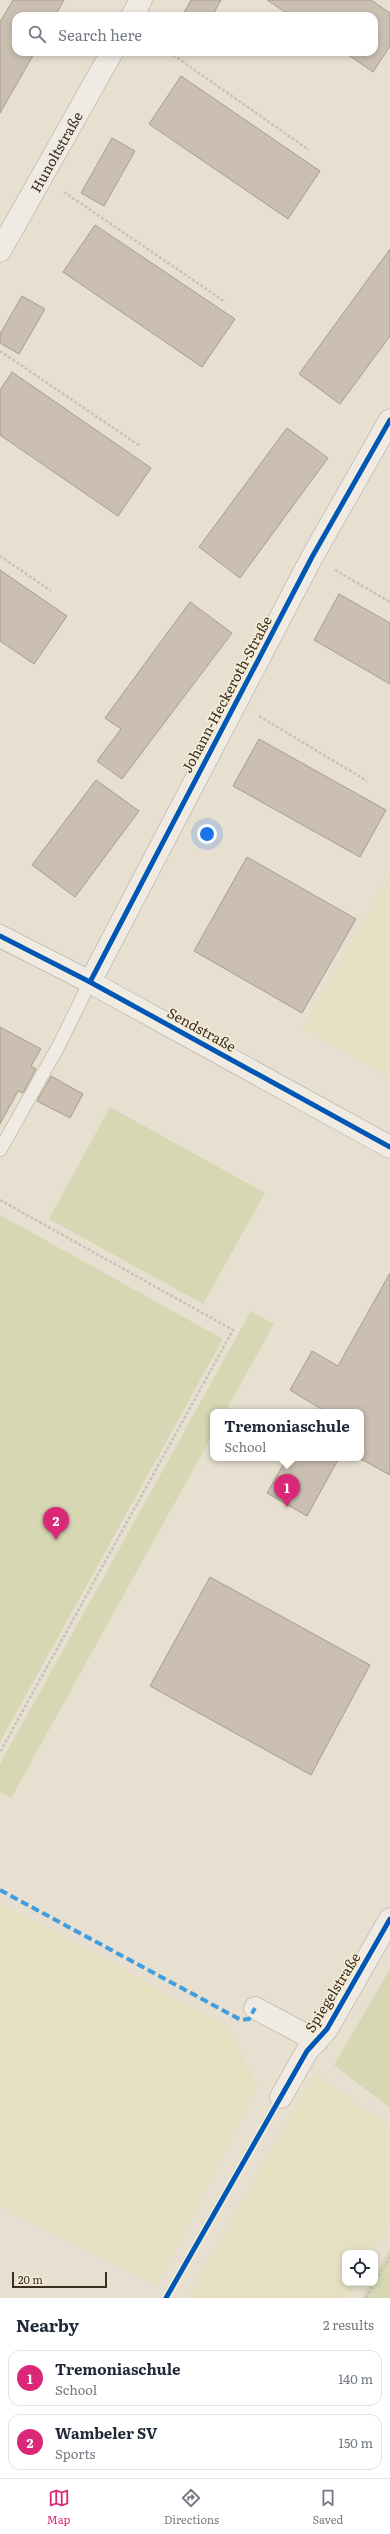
<!DOCTYPE html>
<html lang="en">
<head>
<meta charset="utf-8">
<style>
  body { margin:0; font-family:Literata,serif; background:#f6f6f7; color:#1f2937 }
  .controls { position:absolute; right:12px; bottom:12px; display:grid; overflow:hidden; border-radius:8px; box-shadow:0 2px 6px #0003 }
  .controls button { width:36px; height:36px; display:grid; place-items:center; padding:0; border:0; border-bottom:1px solid #e0e1e3; background:#fff; color:#1f2937; font:20px sans-serif }
  .scale { position:absolute; left:12px; bottom:10px; width:95px; box-sizing:border-box; padding-left:4px; border:2px solid #3d2e20; border-top:0; font-size:11px; line-height:14px; white-space:nowrap; color:#3d2e20; -webkit-text-stroke:3px #f7eed8; paint-order:stroke }
  .you { position:absolute; left:207px; top:834px; width:14px; height:14px; margin:-10px; border:3px solid #fff; border-radius:50%; background:#1a73e8; box-shadow:0 0 0 6px #1a73e833 }
  .badge { display:grid; place-items:center; width:26px; height:26px; border-radius:50%; background:#db2777; color:#fff; font-size:13px; font-weight:700 }
  .pin { position:absolute; translate:-50% -33px; filter:drop-shadow(0 1px 2px #0008) }
  .pin::after { content:''; position:absolute; top:21px; width:14px; height:12px; background:inherit; clip-path:polygon(0 0,100% 0,50% 100%) }
  .popup { position:absolute; left:210px; top:1409px; width:154px; height:52px; box-sizing:border-box; display:grid; place-content:center; border-radius:8px; background:#fff; filter:drop-shadow(0 1px 3px #0005); font-size:13px; white-space:nowrap; color:#747a83 }
  .popup b { font-size:15px; color:#1f2937 }
  .popup::after { content:''; position:absolute; left:50%; top:100%; margin-left:-8px; border:8px solid transparent; border-top-color:#fff }
  .list { margin:0; padding:0; list-style:none }
  h2 { display:flex; justify-content:space-between; align-items:center; height:52px; margin:0; padding:0 16px; font-size:17px }
  h2 small { font-size:13px; font-weight:400; color:#747a83 }
  .list li { display:grid; grid-template-columns:26px 1fr auto; gap:12px; align-items:center; box-sizing:border-box; height:56px; margin:0 8px 8px; padding:0 8px; border:1px solid #e0e1e3; border-radius:12px }
  .list b { display:block; font-size:15px; white-space:nowrap }
  .list p { margin:0; font-size:13px; white-space:nowrap; color:#747a83 }
  .list em { font-size:13px; font-style:normal; color:#747a83 }
  .icon { flex:none; width:22px; height:22px; fill:none; stroke:currentColor; stroke-width:2; stroke-linecap:round; stroke-linejoin:round }
  .map { position:relative; flex:none; width:390px; height:2298px; overflow:hidden }
  .search { position:absolute; background:#fff; box-shadow:0 2px 6px #0003; left:12px; right:12px; top:12px; height:44px; display:flex; align-items:center; gap:10px; box-sizing:border-box; padding:0 14px; border-radius:12px; color:#747a83; font-size:15px }
  .sheet { height:180px; background:#fff }
  nav { display:flex; justify-content:space-around; align-items:center; box-sizing:border-box; height:56px; border-top:1px solid #e0e1e3; background:#fff; font-size:11px; color:#747a83 }
  nav a { display:grid; justify-items:center; gap:2px }
  nav .on { color:#db2777 }
  .map>svg:first-child { display:block }
</style>
</head>
<body>
<div class="map">
<svg width="390" height="2298" viewBox="0 0 390 2298">
  <rect width="100%" height="100%" fill="#e7e0d1"/>
  <!-- farmland -->
  <path fill="#e6dfc2" d="M 390,875 L 390,1077 L 303,1027 Z
    M 0,1902 L 228,2027 L 257,2086 L 157,2286 L 0,2205 Z
    M 314,2074 L 390,2126 L 390,2223 L 373,2253 L 345,2253 L 345,2283 L 356,2283 L 347,2298 L 188,2298 Z"/>
  <!-- green -->
  <path fill="#d6d7b3" d="M 110,1107 L 265,1193 L 203,1304 L 49,1219 Z
    M 0,1215 L 223,1339 L 0,1742 Z
    M 251,1311 L 274,1324 L 225,1412 L 213,1412 L 213,1434 L 11,1798 L 0,1792 L 0,1764 Z
    M 390,1969 L 390,2108 L 334,2065 Z
    M 390,2248 L 390,2298 L 362,2298 L 370,2283 L 375,2283 L 375,2275 Z"/>
  <!-- building -->
  <path fill="#cbbfb2" stroke="#a89c90" d="M 13,0 L 64,0 L 55,16 L 16,16 L 16,52 L 35,52 L 0,113 L 0,22 Z
    M 191,0 L 221,0 L 212,16 L 182,16 Z
    M 267,0 L 371,0 L 390,13 L 390,46 L 373,72 L 344,52 L 374,52 L 374,16 L 291,16 Z
    M 181,76 L 320,171 L 288,219 L 149,124 Z
    M 112,138 L 135,151 L 104,206 L 81,193 Z
    M 95,225 L 235,319 L 202,367 L 63,272 Z
    M 390,249 L 390,336 L 340,404 L 299,374 Z
    M 22,296 L 45,309 L 19,354 L 0,343 L 0,334 Z
    M 12,372 L 151,468 L 118,516 L 0,435 L 0,390 Z
    M 287,428 L 328,458 L 240,578 L 199,547 Z
    M 0,570 L 67,616 L 34,664 L 0,641 Z
    M 339,594 L 390,623 L 390,684 L 314,640 Z
    M 190,602 L 232,633 L 122,779 L 97,761 L 121,729 L 105,718 Z
    M 259,739 L 386,810 L 360,857 L 233,786 Z
    M 96,780 L 139,811 L 75,897 L 32,865 Z
    M 247,857 L 356,919 L 302,1013 L 194,951 Z
    M 0,1027 L 41,1049 L 31,1066 L 36,1069 L 23,1093 L 18,1091 L 0,1124 Z
    M 51,1076 L 83,1094 L 70,1118 L 37,1101 Z
    M 390,1273 L 390,1475 L 359,1458 L 361,1412 L 326,1412 L 290,1390 L 312,1351 L 338,1366 Z
    M 287,1458 L 339,1458 L 307,1516 L 267,1493 Z
    M 210,1577 L 370,1665 L 311,1775 L 150,1686 Z"/>
  <g fill="none" stroke-linecap="round" stroke-linejoin="round">
    <!-- service casing -->
    <g stroke="#ada599" stroke-width="14">
      <path id="service" d="M 0,1150 L 58,1047 L 90,982"/>
    </g>
    <!-- minor casing -->
    <g stroke="#ada599" stroke-width="23">
      <g id="minor">
        <path d="M 132,16 L 141,0"/>
        <path id="s1" d="M 0,251 L 112,52"/>
        <path d="M 0,936 L 90,982 L 390,1147"/>
        <path d="M 90,982 L 312,557 L 390,420"/>
        <path d="M 255,2008 L 317,2041"/>
        <path d="M 281,2097 L 307,2051 L 327,2029 L 390,1919"/>
      </g>
    </g>
    <!-- path -->
    <path stroke="#c8c2b9" stroke-width="2.5" stroke-dasharray="3 2" stroke-linecap="butt" d="M 169,52 L 309,150
      M 64,192 L 224,301
      M 0,351 L 140,446
      M 0,556 L 51,591
      M 335,570 L 390,602
      M 259,716 L 367,781
      M 0,1200 L 233,1330 L 0,1752
      M 366,2298 L 390,2257"/>
    <!-- service -->
    <use href="#service" stroke="#efebe3" stroke-width="13"/>
    <!-- minor -->
    <use href="#minor" stroke="#efebe3" stroke-width="22"/>
    <!-- quiet -->
    <path stroke="#3f9de0" stroke-width="4" stroke-dasharray="8 4" stroke-linecap="butt" d="M 0,1890 L 241,2020 L 249,2019 L 255,2008"/>
    <!-- cycleway casing -->
    <g stroke="#f7eed8" stroke-width="8">
      <path id="cycleway" d="M 0,936 L 90,982 L 390,1147
        M 90,982 L 312,557 L 390,420
        M 166,2298 L 307,2051 L 327,2029 L 390,1919"/>
    </g>
    <!-- cycleway -->
    <use href="#cycleway" stroke="#0057b8" stroke-width="5"/>
  </g>
  <g text-anchor="middle" dominant-baseline="central" stroke-width="3" stroke-linejoin="round" paint-order="stroke">
    <!-- street labels -->
    <g font-size="14" fill="#3d2e20" stroke="#f7eed8">
      <text stroke="none"><textPath href="#s1" startOffset="114">Hunoltstraße</textPath></text>
      <text transform="translate(226 694) rotate(-62)">Johann-Heckeroth-Straße</text>
      <text transform="translate(202 1029) rotate(29)">Sendstraße</text>
      <text transform="translate(332 1992) rotate(-58)">Spiegelstraße</text>
    </g>
  </g>
</svg>
<div class="controls">
<button><svg class="icon" aria-label="locate" viewBox="0 0 24 24"><circle cx="12" cy="12" r="6"/><path d="M12 2v4M12 18v4M2 12h4M18 12h4"/></svg></button>
</div>
<div class="scale">20 m</div>
<div class="you"></div>
<div class="pin badge" style="left:287px;top:1507px">1</div>
<div class="popup"><b>Tremoniaschule</b>School</div>
<div class="pin badge" style="left:56px;top:1540px">2</div>
<div class="search"><svg class="icon" aria-label="search" viewBox="0 0 24 24"><circle cx="10" cy="10" r="6"/><path d="M15 15l6 6"/></svg>Search here</div>
</div>
<section class="sheet">
<h2>Nearby<small>2 results</small></h2>
<ul class="list">
<li><span class="badge">1</span><div><b>Tremoniaschule</b><p>School</p></div><em>140 m</em></li>
<li><span class="badge">2</span><div><b>Wambeler SV</b><p>Sports</p></div><em>150 m</em></li>
</ul>
</section>
<nav>
<a class="on"><svg class="icon" aria-label="map" viewBox="0 0 24 24"><path d="M3 6l6-2 6 2 6-2v14l-6 2-6-2-6 2zM9 4v14M15 6v14"/></svg>Map</a>
<a><svg class="icon" aria-label="directions" viewBox="0 0 24 24"><path d="M12 3l9 9-9 9-9-9zM9 14v-3h6M13 9l2 2-2 2"/></svg>Directions</a>
<a><svg class="icon" aria-label="saved" viewBox="0 0 24 24"><path d="M7 4h10v16l-5-4-5 4z"/></svg>Saved</a>
</nav>
</body>
</html>
